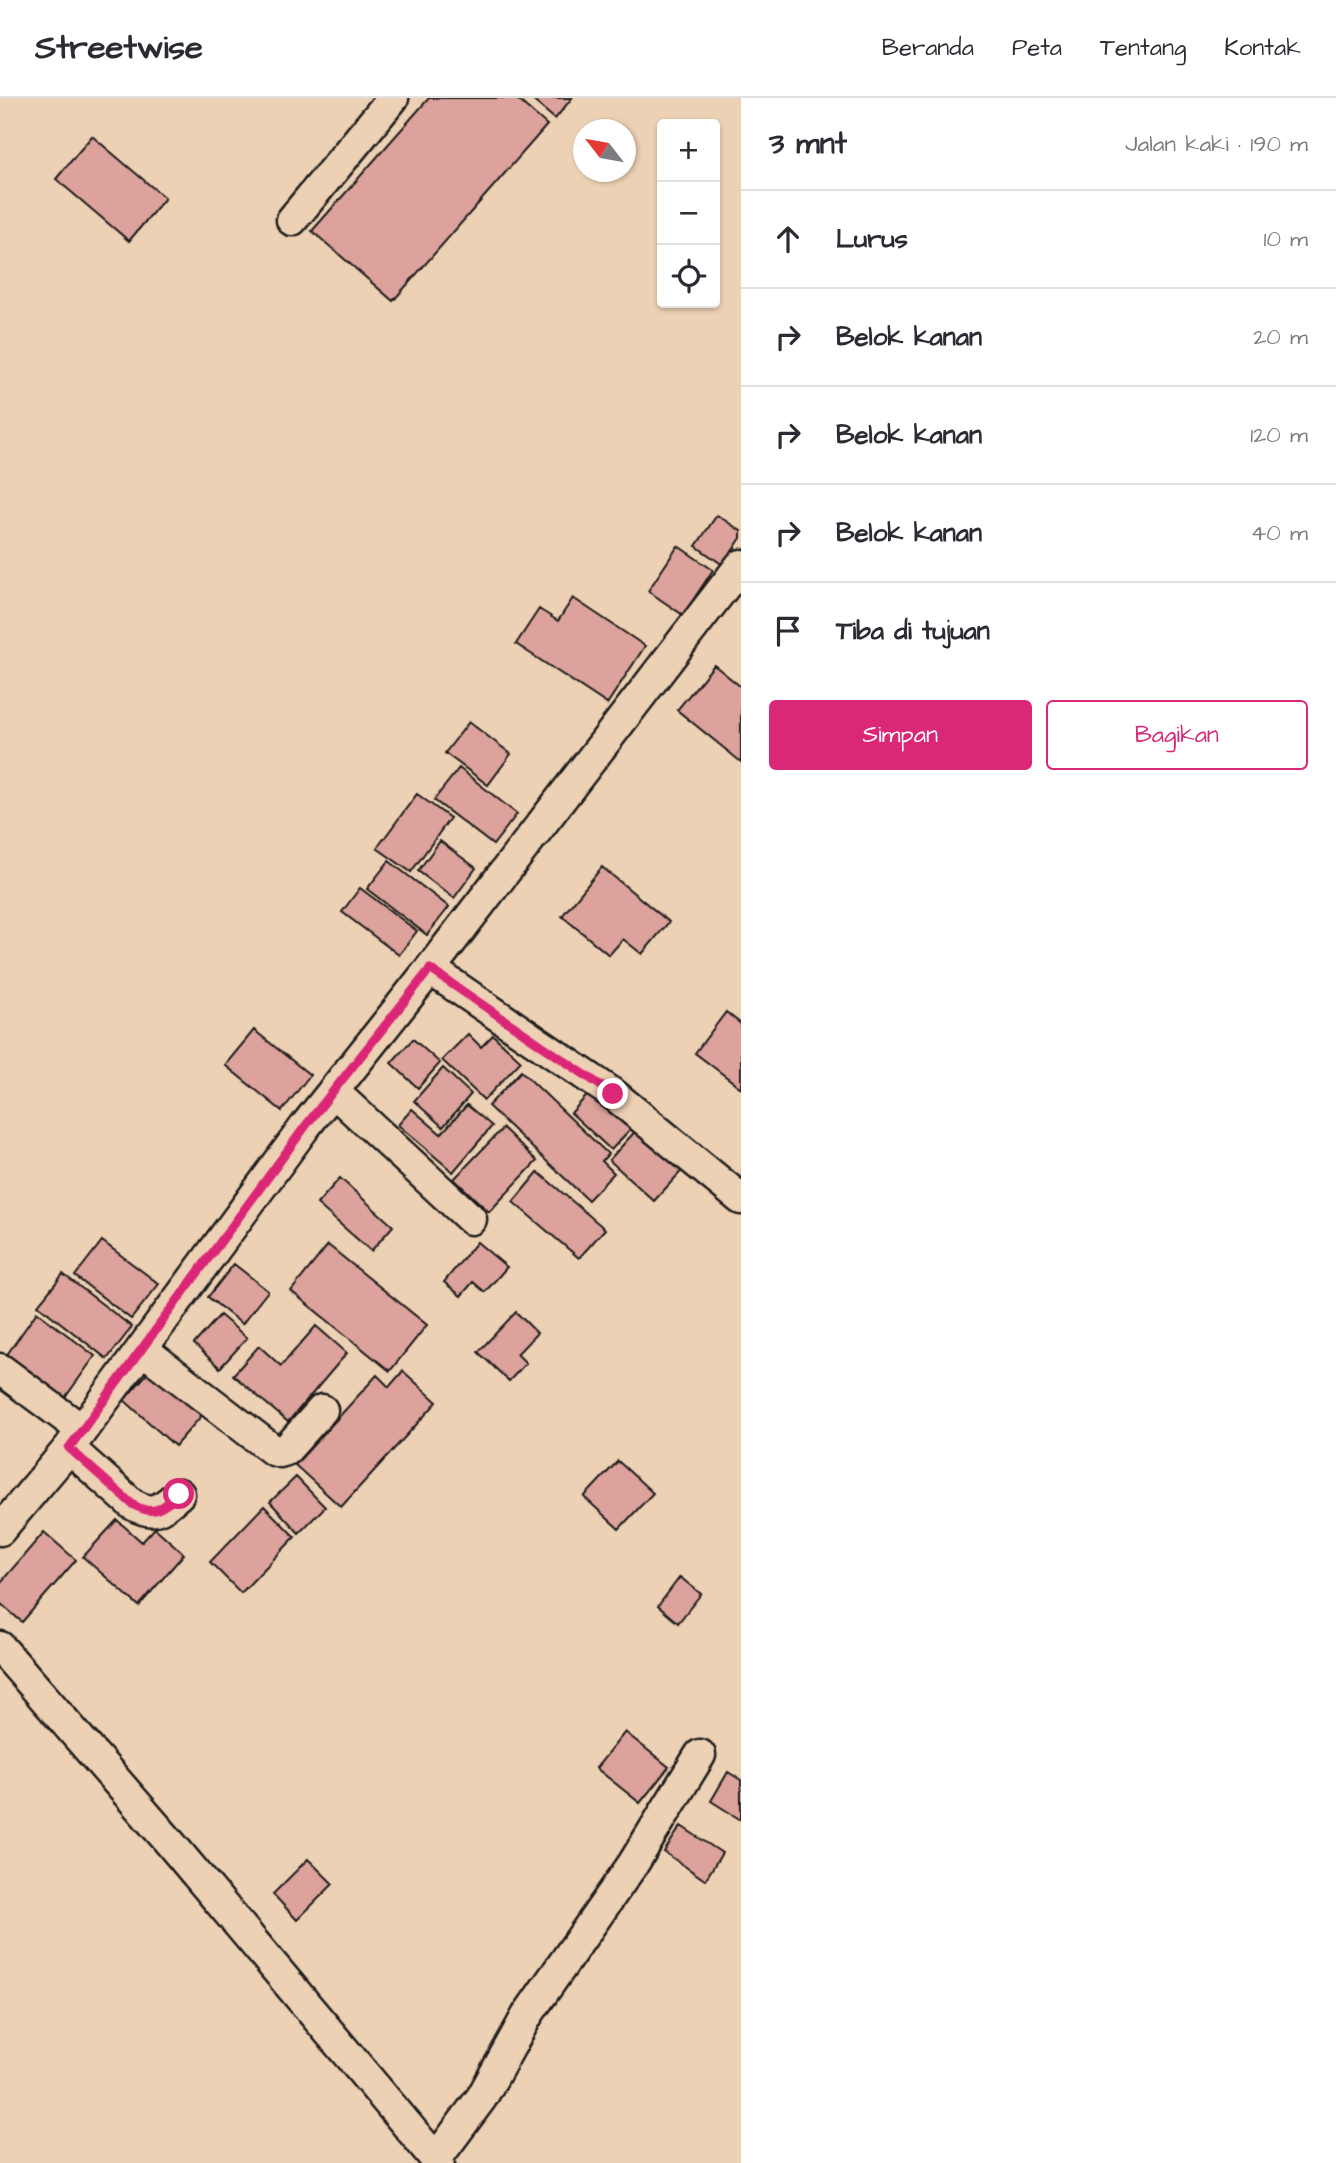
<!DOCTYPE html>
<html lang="id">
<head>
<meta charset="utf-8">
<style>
  body { margin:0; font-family:"Architects Daughter",sans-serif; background:#f7f7f7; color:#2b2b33 }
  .controls { position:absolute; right:21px; top:21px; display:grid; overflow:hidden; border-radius:7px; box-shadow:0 2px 5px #0004 }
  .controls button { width:63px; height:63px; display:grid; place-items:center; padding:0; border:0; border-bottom:2px solid #e1e1e2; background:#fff; color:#2b2b33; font:35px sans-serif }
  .compass { position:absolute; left:573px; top:21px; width:63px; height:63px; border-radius:50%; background:#fff; box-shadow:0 2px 5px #0004; rotate:301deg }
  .stop { position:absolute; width:21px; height:21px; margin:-16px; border:5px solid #db2777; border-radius:50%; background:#fff }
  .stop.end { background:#db2777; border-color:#fff; box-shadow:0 2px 7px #0008 }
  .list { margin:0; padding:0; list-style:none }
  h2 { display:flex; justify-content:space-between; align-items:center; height:91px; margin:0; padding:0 28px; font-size:30px }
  h2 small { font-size:23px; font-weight:400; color:#7c7c81 }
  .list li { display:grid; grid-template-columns:46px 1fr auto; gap:21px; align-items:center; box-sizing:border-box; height:98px; padding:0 28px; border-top:2px solid #e1e1e2 }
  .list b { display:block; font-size:26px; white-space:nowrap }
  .list em { font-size:23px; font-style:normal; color:#7c7c81 }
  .actions { display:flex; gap:14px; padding:21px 28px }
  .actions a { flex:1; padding:16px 0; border:2px solid #db2777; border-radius:7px; text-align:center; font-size:24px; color:#db2777 }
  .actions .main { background:#db2777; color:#fff }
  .icon { flex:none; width:38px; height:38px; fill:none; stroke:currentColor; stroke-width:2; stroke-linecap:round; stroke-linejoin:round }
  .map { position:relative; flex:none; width:741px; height:2065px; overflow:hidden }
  header { display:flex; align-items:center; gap:42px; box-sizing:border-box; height:98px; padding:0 35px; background:#fff; border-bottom:2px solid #e1e1e2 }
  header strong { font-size:33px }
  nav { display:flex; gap:38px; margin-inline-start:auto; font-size:24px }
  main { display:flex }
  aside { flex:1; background:#fff }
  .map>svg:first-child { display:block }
</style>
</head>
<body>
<header>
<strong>Streetwise</strong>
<nav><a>Beranda</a><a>Peta</a><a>Tentang</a><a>Kontak</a></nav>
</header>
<main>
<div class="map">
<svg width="741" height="2065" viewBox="0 0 741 2065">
  <rect width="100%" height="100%" fill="#edd1b4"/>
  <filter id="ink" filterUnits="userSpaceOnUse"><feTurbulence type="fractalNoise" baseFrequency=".0143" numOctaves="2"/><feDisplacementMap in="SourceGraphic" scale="14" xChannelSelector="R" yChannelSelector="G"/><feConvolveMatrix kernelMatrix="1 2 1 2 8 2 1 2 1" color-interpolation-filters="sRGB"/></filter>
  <g filter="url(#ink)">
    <!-- building -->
    <path fill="#dca29b" stroke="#1c1c1c" stroke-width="2" d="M 429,0 L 516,0 L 547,27 L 393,203 L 312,133 Z
      M 530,0 L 572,0 L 555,21 Z
      M 92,38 L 165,100 L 129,143 L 56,81 Z
      M 717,417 L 741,433 L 741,440 L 723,467 L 696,448 Z
      M 678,448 L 713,472 L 683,517 L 648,493 Z
      M 573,500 L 645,548 L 607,606 L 516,546 L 539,511 L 558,523 Z
      M 714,567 L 741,589 L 741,664 L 677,612 Z
      M 469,624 L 511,656 L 488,687 L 445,655 Z
      M 459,670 L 517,716 L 493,747 L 434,702 Z
      M 417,696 L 450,720 L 411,774 L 377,750 Z
      M 440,743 L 476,770 L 454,800 L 418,773 Z
      M 389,763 L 449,809 L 427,837 L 367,791 Z
      M 602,769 L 669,824 L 642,856 L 623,841 L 609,857 L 562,818 Z
      M 360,790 L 417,833 L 399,857 L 342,814 Z
      M 726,914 L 741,926 L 741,990 L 695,955 Z
      M 254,932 L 310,977 L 282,1013 L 225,967 Z
      M 468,936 L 481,949 L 493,937 L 521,963 L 484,1002 L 442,962 Z
      M 413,941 L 440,965 L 418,990 L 391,965 Z
      M 443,970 L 471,996 L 443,1029 L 414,1003 Z
      M 521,973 L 608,1056 L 602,1063 L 614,1075 L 588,1102 L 488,1008 Z
      M 594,990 L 634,1027 L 611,1052 L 571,1015 Z
      M 467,1007 L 492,1028 L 453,1074 L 398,1027 L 412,1011 L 441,1036 Z
      M 641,1027 L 686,1068 L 654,1103 L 609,1062 Z
      M 503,1030 L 537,1063 L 489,1114 L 454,1081 Z
      M 538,1074 L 605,1131 L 579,1160 L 513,1104 Z
      M 340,1080 L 393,1128 L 371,1153 L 317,1106 Z
      M 102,1143 L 159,1186 L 131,1221 L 75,1178 Z
      M 477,1144 L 507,1169 L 485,1194 L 473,1184 L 461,1198 L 444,1184 Z
      M 328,1147 L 427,1227 L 390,1273 L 291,1193 Z
      M 234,1166 L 268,1193 L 242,1226 L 208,1199 Z
      M 63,1176 L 132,1229 L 107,1261 L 38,1207 Z
      M 37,1214 L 95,1258 L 64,1301 L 6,1258 Z
      M 516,1214 L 537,1235 L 517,1256 L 526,1265 L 509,1283 L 478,1254 Z
      M 220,1217 L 247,1240 L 220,1270 L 194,1246 Z
      M 316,1228 L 347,1255 L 288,1324 L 233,1277 L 259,1248 L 281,1268 Z
      M 152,1270 L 203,1316 L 175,1348 L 124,1302 Z
      M 403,1273 L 437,1304 L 341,1409 L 295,1367 L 377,1277 L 389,1289 Z
      M 618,1363 L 653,1395 L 619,1431 L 584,1399 Z
      M 296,1379 L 325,1409 L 299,1435 L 270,1404 Z
      M 264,1408 L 295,1439 L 241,1495 L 210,1464 Z
      M 117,1422 L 142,1444 L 155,1430 L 184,1456 L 139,1508 L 83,1459 Z
      M 44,1434 L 76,1462 L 22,1524 L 0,1505 L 0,1485 Z
      M 680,1479 L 701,1496 L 678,1525 L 658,1508 Z
      M 625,1634 L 669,1669 L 640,1705 L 596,1670 Z
      M 728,1674 L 741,1682 L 741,1722 L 711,1703 Z
      M 681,1728 L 722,1755 L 705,1782 L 664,1754 Z
      M 308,1761 L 333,1786 L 297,1822 L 273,1796 Z"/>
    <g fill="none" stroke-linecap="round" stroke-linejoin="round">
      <!-- street casing -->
      <g stroke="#1c1c1c" stroke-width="35">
        <path id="street" d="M 292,122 L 393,0
          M 430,871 L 613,996 L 741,1101
          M 333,993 L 471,1121
          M 142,1251 L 273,1352 L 280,1354 L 286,1352 L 322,1312
          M 0,1271 L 82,1332
          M 69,1350 L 132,1406 C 154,1419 161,1411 179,1396
          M 0,1432 L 69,1350 L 307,1026 L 430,871 L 741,467
          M 0,1549 L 166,1740 L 439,2065
          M 436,2061 L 482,1999 L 528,1916 L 633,1766 L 700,1657"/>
      </g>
      <!-- street -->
      <use href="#street" stroke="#edd1b4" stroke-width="30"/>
    </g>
  </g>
  <g fill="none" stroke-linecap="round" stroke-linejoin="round" filter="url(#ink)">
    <!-- route -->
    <path stroke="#db2777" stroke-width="9" d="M 179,1396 C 161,1411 154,1419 132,1406 L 69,1350 L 307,1026 L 430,871 L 613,996"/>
  </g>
</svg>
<div class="controls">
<button>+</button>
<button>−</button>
<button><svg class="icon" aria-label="locate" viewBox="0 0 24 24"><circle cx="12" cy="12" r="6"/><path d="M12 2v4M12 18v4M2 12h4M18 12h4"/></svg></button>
</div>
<svg class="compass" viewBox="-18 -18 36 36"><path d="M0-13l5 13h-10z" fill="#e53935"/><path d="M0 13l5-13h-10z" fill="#7c7c81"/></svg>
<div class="stop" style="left:179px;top:1396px"></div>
<div class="stop end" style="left:613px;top:996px"></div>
</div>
<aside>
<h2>3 mnt<small>Jalan kaki · 190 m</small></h2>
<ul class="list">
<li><svg class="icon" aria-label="ahead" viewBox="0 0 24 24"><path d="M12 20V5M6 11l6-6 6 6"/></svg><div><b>Lurus</b></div><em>10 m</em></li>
<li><svg class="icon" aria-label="right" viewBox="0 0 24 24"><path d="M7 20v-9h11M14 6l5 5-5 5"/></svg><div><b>Belok kanan</b></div><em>20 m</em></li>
<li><svg class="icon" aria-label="right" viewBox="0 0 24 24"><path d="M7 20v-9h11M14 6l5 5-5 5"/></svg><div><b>Belok kanan</b></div><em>120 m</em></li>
<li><svg class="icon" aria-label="right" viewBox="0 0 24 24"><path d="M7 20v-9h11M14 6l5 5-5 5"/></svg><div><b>Belok kanan</b></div><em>40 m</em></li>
<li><svg class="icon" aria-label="arrive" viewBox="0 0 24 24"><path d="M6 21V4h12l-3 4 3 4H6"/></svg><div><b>Tiba di tujuan</b></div></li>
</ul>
<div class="actions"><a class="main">Simpan</a><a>Bagikan</a></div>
</aside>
</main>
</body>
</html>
